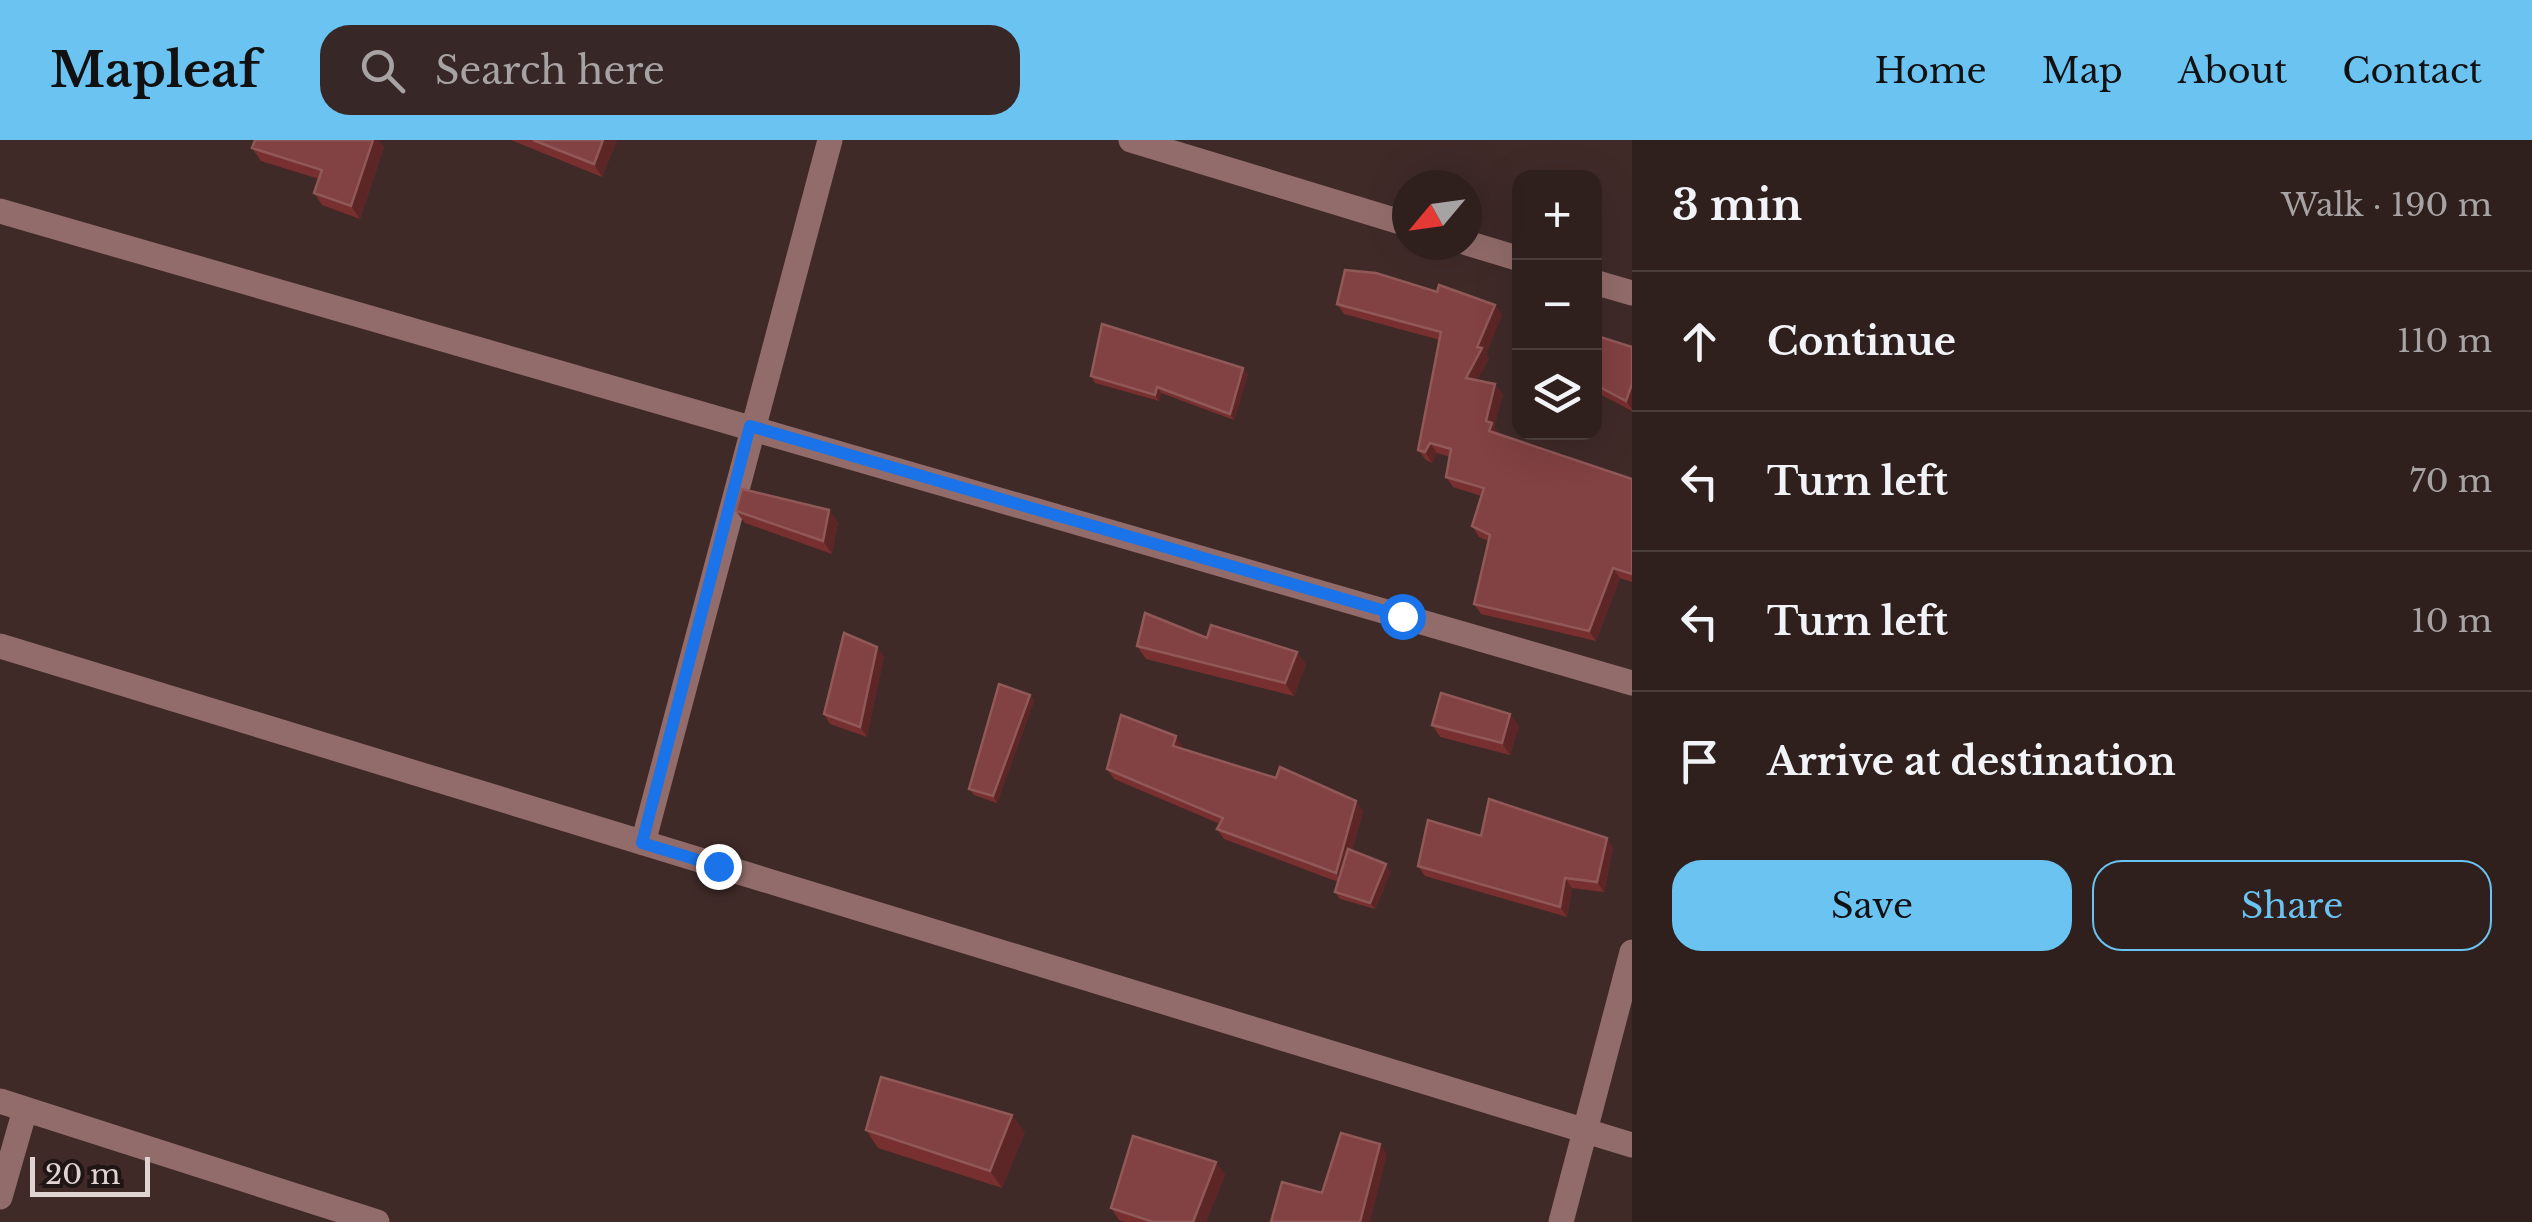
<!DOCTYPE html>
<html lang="en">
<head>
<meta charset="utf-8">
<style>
  body { margin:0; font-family:"Libre Baskerville",serif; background:#372827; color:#f1f3f6 }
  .controls { position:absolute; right:30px; top:30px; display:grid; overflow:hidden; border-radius:20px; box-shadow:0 10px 40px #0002 }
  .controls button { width:90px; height:90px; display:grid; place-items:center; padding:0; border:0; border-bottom:2px solid #4a3e3c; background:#2f201e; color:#f1f3f6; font:50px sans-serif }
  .compass { position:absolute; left:1392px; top:30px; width:90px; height:90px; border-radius:50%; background:#2f201e; box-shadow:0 10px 40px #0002; rotate:241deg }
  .scale { position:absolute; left:30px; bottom:25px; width:120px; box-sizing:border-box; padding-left:10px; border:5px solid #e1d3d2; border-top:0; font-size:28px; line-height:35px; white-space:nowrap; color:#e1d3d2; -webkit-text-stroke:8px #1f1515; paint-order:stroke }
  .stop { position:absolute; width:30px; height:30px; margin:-22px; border:8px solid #1a73e8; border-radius:50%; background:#fff }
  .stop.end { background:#1a73e8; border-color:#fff; box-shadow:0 2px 10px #0008 }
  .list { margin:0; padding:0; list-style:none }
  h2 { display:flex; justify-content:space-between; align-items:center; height:130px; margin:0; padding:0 40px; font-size:42px }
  h2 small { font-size:32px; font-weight:400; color:#a7a3a4 }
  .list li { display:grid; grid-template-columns:65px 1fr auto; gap:30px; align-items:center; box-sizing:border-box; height:140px; padding:0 40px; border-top:2px solid #4a3e3c }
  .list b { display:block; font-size:38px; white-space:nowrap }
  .list em { font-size:32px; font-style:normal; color:#a7a3a4 }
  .actions { display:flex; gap:20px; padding:30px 40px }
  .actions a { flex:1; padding:22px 0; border:2px solid #6ac3f1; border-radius:30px; text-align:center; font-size:35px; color:#6ac3f1 }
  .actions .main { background:#6ac3f1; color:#111 }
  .icon { flex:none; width:55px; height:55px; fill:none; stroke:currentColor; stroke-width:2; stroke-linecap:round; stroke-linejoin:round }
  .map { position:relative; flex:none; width:1632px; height:1082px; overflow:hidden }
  header { display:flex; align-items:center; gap:60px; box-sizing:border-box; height:140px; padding:0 50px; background:#6ac3f1; color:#111 }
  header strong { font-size:48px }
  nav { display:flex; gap:55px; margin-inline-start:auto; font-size:35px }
  .search { width:700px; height:90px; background:#372827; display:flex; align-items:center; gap:25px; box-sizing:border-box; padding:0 35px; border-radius:30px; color:#a7a3a4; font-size:38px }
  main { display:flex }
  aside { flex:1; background:#2f201e }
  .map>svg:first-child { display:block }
</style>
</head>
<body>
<header>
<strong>Mapleaf</strong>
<div class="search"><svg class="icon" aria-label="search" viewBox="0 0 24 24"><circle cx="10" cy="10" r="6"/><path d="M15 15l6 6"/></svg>Search here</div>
<nav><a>Home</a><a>Map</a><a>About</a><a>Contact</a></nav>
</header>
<main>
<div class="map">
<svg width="1632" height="1082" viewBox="0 0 1632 1082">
  <rect width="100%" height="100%" fill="#3f2a28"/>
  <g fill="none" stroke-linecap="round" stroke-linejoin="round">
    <!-- minor -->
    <path stroke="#926c6a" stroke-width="25" d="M 1131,0 L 1407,84
      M 0,71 L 1632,543
      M 1467,103 L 1520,119
      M 1594,142 L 1632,153
      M 0,506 L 1632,1005
      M 643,703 L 830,0
      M 0,961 L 377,1082
      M 0,1057 L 25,970
      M 1561,1082 L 1632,812"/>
  </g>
  <!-- wall -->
  <path fill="#772f30" d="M 511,0 L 617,0 L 602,37 Z
    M 384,7 L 360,79 L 322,65 L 314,53 L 319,39 L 261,21 L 252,8 Z
    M 1437,152 L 1495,165 L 1502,175 L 1486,214 L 1489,219 L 1477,240 L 1503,254 L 1494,287 L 1498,294 L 1632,339 L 1632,442 L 1620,438 L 1596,501 L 1481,474 L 1474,464 L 1489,401 L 1479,397 L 1472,386 L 1481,356 L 1453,347 L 1446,337 L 1450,317 L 1437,313 L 1432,323 L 1426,320 L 1418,310 L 1440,200 L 1344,174 L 1337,164 Z
    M 1594,195 L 1632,207 L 1632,271 L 1594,251 Z
    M 1248,234 L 1234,280 L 1161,253 L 1159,261 L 1095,243 L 1091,236 Z
    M 736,371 L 838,382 L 832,414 L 745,383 Z
    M 1207,498 L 1306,524 L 1294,556 L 1146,519 L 1137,506 Z
    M 884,516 L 867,597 L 830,584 L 824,574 Z
    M 1030,555 L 1034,561 L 997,663 L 974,655 L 969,649 Z
    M 1432,585 L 1519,586 L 1510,615 L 1440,597 Z
    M 1183,606 L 1182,608 L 1363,671 L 1352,711 L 1391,731 L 1375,769 L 1340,759 L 1335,752 L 1338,742 L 1224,699 L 1217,689 L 1220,684 L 1114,639 L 1107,629 Z
    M 1481,696 L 1607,698 L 1613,708 L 1604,752 L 1572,748 L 1567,777 L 1425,736 L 1418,726 Z
    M 866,990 L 1025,992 L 1002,1048 L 878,1008 Z
    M 1216,1022 L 1225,1035 L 1206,1082 L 1125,1082 L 1119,1080 L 1111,1068 Z"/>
  <!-- shaded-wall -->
  <path fill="#5c2626" d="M 373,0 L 379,0 L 384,7 L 360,79 L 351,66 Z
    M 603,0 L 617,0 L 602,37 L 594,24 Z
    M 1495,165 L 1502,175 L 1486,214 L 1489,219 L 1473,248 L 1466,238 Z
    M 1243,228 L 1248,234 L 1234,280 L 1230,274 Z
    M 1495,244 L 1503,254 L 1494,287 L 1499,293 L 1497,302 L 1489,291 L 1486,281 Z
    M 1632,244 L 1632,269 L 1626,261 Z
    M 1157,247 L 1161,253 L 1159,261 L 1155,255 Z
    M 1430,303 L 1437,313 L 1432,323 L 1425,312 Z
    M 829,370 L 838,382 L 832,414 L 823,401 Z
    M 1613,428 L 1620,438 L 1596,501 L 1589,491 Z
    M 877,507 L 884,516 L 867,597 L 860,587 Z
    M 1297,512 L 1306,524 L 1294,556 L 1285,543 Z
    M 1030,555 L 1034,561 L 997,663 L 993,656 Z
    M 1510,574 L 1519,586 L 1510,615 L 1502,603 Z
    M 1176,596 L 1183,606 L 1180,616 L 1173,606 Z
    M 1356,661 L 1363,671 L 1343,743 L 1336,733 Z
    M 1607,698 L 1613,708 L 1604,752 L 1597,742 Z
    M 1386,724 L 1391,731 L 1375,769 L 1370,763 Z
    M 1565,738 L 1572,748 L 1567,777 L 1560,767 Z
    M 1012,975 L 1025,992 L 1002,1048 L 990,1031 Z
    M 1380,1004 L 1387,1014 L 1370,1082 L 1360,1082 Z
    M 1216,1022 L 1225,1035 L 1206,1082 L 1193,1082 Z"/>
  <!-- building -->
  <path fill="#824142" stroke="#915858" stroke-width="2.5" d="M 255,0 L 373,0 L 351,66 L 314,53 L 322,30 L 252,8 Z
    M 533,0 L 603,0 L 594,24 Z
    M 1345,130 L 1376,133 L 1437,152 L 1439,145 L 1495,165 L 1477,207 L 1482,208 L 1466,238 L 1495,244 L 1486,281 L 1492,283 L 1489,291 L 1632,339 L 1632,434 L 1613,428 L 1589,491 L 1474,464 L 1490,395 L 1472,386 L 1484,348 L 1446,337 L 1451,309 L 1430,303 L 1425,312 L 1418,310 L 1441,192 L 1337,164 Z
    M 1102,184 L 1243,228 L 1230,274 L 1157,247 L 1155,255 L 1091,236 Z
    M 1594,195 L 1632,207 L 1632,244 L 1626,261 L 1594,244 Z
    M 742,349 L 829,370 L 823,401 L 736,371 Z
    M 1145,473 L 1207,498 L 1211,485 L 1297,512 L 1285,543 L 1137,506 Z
    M 844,493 L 877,507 L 860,587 L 824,574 Z
    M 999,544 L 1030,555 L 993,656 L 969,649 Z
    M 1441,553 L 1510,574 L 1502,603 L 1432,585 Z
    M 1121,575 L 1176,596 L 1173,606 L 1276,638 L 1280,627 L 1356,661 L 1336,733 L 1217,689 L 1223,678 L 1107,629 Z
    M 1489,659 L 1607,698 L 1597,742 L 1565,738 L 1560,767 L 1418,726 L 1428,680 L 1481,696 Z
    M 1348,709 L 1386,724 L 1370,763 L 1335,752 Z
    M 881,937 L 1012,975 L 990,1031 L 866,990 Z
    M 1341,993 L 1380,1004 L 1360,1082 L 1271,1082 L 1282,1042 L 1322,1053 Z
    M 1133,996 L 1216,1022 L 1193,1082 L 1153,1082 L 1111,1068 Z"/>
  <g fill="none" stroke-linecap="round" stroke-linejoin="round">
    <!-- route -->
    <path stroke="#1a73e8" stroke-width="12" d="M 718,726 L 642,703 L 750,286 L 1402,476"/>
  </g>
</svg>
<div class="controls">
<button>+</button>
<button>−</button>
<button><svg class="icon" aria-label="layers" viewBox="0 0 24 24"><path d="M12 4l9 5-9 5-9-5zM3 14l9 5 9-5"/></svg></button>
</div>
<svg class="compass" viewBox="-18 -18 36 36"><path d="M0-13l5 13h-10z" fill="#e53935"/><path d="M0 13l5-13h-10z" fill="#a7a3a4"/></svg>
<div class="scale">20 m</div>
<div class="stop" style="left:1402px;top:476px"></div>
<div class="stop end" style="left:718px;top:726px"></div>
</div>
<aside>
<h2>3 min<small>Walk · 190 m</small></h2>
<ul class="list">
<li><svg class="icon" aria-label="ahead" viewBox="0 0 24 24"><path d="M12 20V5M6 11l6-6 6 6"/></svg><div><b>Continue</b></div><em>110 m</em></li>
<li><svg class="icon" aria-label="left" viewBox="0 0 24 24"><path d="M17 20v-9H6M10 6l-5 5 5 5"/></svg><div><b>Turn left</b></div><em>70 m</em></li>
<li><svg class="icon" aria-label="left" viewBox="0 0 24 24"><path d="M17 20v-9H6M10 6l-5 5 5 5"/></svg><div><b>Turn left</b></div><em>10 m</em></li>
<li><svg class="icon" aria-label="arrive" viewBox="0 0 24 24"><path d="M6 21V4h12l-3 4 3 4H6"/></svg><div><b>Arrive at destination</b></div></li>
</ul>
<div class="actions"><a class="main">Save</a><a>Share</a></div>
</aside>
</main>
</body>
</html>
